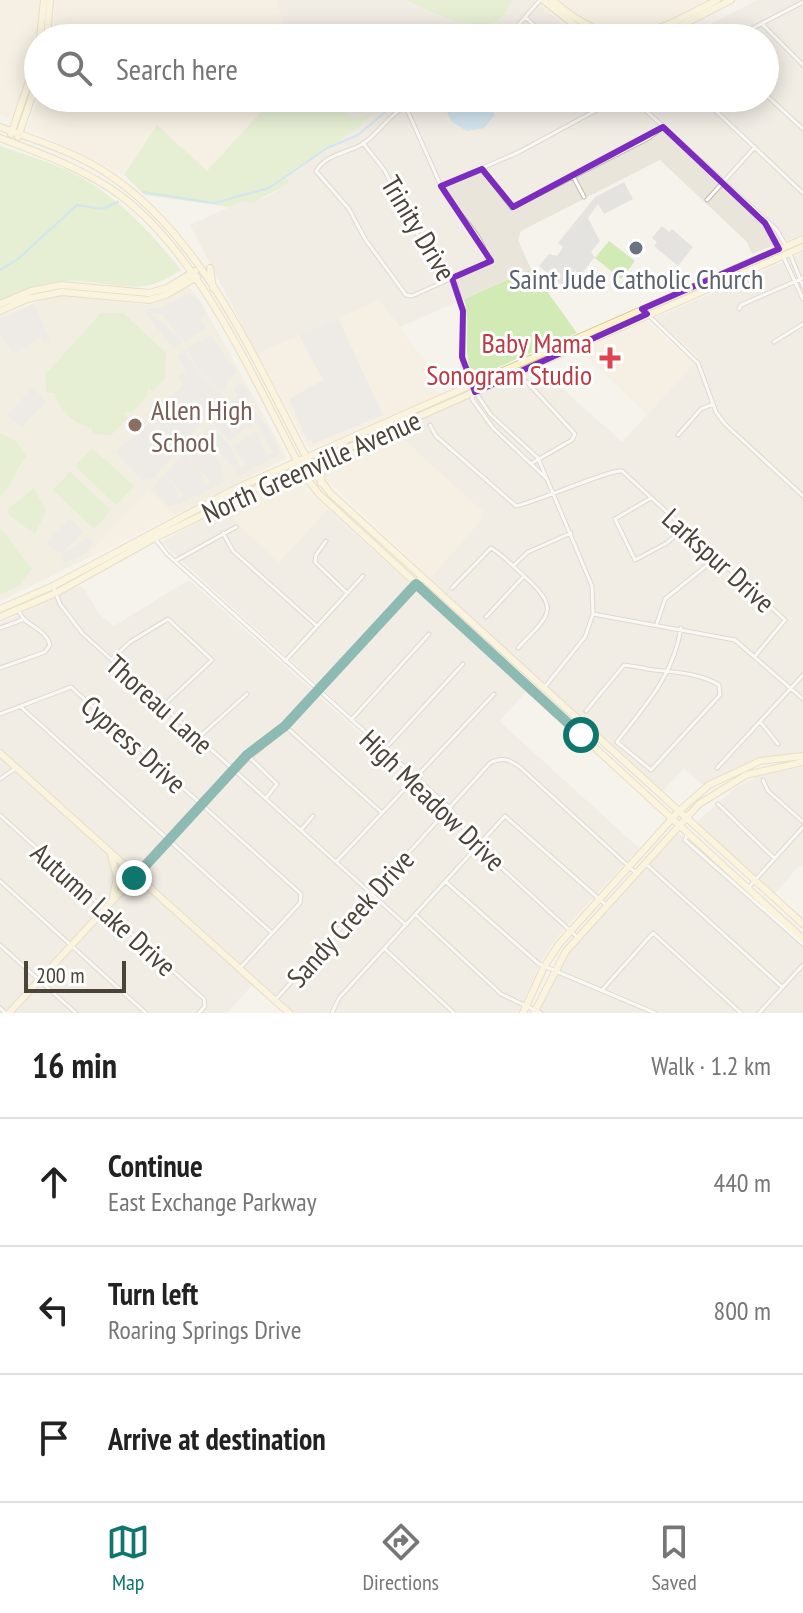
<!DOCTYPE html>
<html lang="en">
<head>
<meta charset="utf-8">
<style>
  body { margin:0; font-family:"PT Sans Narrow",sans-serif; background:#f2f2f2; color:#222 }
  .scale { position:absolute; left:24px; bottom:20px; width:102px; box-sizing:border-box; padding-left:8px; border:4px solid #4b4439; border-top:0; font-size:22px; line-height:28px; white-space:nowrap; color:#4b4439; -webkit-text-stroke:6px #fff; paint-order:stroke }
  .stop { position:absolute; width:24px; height:24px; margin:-18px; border:6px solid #0f766e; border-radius:50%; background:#fff }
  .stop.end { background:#0f766e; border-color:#fff; box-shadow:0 2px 8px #0008 }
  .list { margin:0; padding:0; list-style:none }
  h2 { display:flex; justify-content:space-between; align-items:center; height:104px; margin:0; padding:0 32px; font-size:34px }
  h2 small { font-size:26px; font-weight:400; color:#767676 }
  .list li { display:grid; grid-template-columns:52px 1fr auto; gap:24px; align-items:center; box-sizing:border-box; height:128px; padding:0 32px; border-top:2px solid #e0e0e0 }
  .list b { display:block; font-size:30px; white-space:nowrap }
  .list p { margin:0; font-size:26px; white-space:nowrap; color:#767676 }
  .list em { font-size:26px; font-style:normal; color:#767676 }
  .icon { flex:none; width:44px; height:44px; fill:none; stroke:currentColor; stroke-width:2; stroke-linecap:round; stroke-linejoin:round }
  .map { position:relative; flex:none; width:803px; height:1013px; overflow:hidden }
  .search { position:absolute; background:#fff; box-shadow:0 4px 20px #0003; left:24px; right:24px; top:24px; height:88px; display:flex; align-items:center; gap:20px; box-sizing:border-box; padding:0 28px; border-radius:44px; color:#767676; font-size:30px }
  .sheet { height:488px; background:#fff }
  nav { display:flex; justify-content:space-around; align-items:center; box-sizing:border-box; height:112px; border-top:2px solid #e0e0e0; background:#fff; font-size:22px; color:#767676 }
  nav a { display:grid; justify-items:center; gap:4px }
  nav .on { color:#0f766e }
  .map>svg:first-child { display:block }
</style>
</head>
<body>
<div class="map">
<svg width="803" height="1013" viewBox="0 0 803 1013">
  <rect width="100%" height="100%" fill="#f6f3ec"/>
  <!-- residential -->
  <path fill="#eae5da" d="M 276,0 L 407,0 L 440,16 L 485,26 L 513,0 L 534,0 L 580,38 L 288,38 Z
    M 757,0 L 803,0 L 803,234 L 752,254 L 747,242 L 660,160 L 521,231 L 518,240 L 531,269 L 400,327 L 379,300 L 257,354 L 190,225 L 243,201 L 265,198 L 290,183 L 285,175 L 356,130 L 371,114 L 352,117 L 324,98 L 765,98 L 765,38 L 684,38 Z
    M 803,253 L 803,753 L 766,757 L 739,766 L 704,786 L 684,768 L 662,792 L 430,578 L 483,518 L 483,512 L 394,431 L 538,367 L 622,442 L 699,358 L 655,318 Z
    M 228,505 L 279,562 L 328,509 L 527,691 L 499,721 L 639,848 L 559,935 L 541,961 L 518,1013 L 294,1013 L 257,980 L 227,1013 L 0,1013 L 0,624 L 78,586 L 83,587 L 99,614 L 114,626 L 189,580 L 430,796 L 434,791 L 161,542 Z
    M 803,767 L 803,867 L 800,865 L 774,894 L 697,822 L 736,787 L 761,775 Z
    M 678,832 L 803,946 L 803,1013 L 538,1013 L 568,953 Z"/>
  <!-- commercial -->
  <path fill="#f7ead8" d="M 0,0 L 42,0 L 29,80 L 12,120 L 0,115 Z
    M 54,0 L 276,0 L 288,38 L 54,38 Z
    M 559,0 L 707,0 L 653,28 L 626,32 L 586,21 Z
    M 39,98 L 274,98 L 207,171 L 157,126 L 124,175 L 27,128 Z
    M 379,300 L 437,377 L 431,382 L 440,395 L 310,450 L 257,354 Z
    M 646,320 L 694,363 L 647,414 L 578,349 Z
    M 394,431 L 483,512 L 483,518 L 430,578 L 326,479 L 324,468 L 329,460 Z
    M 284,482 L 297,482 L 328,509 L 279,562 L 236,523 L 228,505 Z
    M 149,490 L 175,515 L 90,557 L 88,554 Z"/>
  <!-- education -->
  <path fill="#efe8d6" d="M 188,287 L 199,298 L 287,458 L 175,515 L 149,491 L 88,554 L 90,557 L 0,601 L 0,316 L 50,297 L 68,295 L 146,305 L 168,299 Z"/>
  <!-- green -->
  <path fill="#d2eab5" d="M 407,0 L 513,0 C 507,10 499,24 486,26 C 468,28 423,10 407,0 Z
    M 274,98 L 324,98 L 352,117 L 372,114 L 356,130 L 285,175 L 290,183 L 252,203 L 243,201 L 230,207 L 145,195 L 124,175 L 157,125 L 207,171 Z
    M 0,146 C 25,155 53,162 76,175 C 120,198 151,233 181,270 C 141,297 123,284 79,281 C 51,279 24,288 0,301 Z
    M 609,241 L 635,261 L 621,279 L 595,258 Z
    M 531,269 L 577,333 L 473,378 C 461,352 472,325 464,299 Z
    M 101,313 L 123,313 L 166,353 L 165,379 L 153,391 L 148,388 L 147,396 L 132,413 L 126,411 L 124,414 L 128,418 L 111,435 L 92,434 L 92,428 C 74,425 59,409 54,393 L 47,393 L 45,375 Z
    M 0,433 L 17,442 L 27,456 C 15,469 13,484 0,497 Z
    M 92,448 L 134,486 L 116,505 L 75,466 Z
    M 70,472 L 111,510 L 94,529 L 53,490 Z
    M 34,488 L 46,511 L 35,534 L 9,515 L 8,509 Z
    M 0,528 C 14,541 18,556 32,568 L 19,586 L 0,594 Z"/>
  <!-- parking -->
  <path fill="#e5e3e0" d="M 624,182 L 633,199 L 604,214 L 598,204 L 588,218 L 600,241 L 591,252 L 595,257 L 578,278 L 575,270 L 563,286 L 539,266 L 549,254 L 557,256 L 563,247 L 558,243 L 595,197 Z
    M 662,226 L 669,232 L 672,229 L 693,247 L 678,266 L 654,246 L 657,242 L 652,238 Z
    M 190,293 L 200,302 L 205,313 L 200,321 L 207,328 L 183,342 L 162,314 L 152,314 L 177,336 L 182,343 L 173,348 L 143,310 L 163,307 Z
    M 34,304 L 50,340 L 45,345 L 41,338 L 34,341 L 14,354 L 0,335 L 0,319 Z
    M 338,318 L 383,415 L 313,444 L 311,440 L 307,441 L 289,399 L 323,380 L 299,335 Z
    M 211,335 L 237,371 L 221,392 L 198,370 L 186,349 Z
    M 185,350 L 197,371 L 225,397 L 180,448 L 151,421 L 168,407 L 169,399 L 183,384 L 178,376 L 186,371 L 177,356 Z
    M 239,382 L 251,393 L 248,403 L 267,426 L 281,454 L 239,476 L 205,432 L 211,425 L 232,448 L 240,468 L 246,465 L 233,447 L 256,431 L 267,456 L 273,453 L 256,423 L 231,401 L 237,394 L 233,390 Z
    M 33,387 L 46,402 L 22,427 L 7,415 Z
    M 231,403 L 252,424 L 229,441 L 212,423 Z
    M 150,422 L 179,449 L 153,478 L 142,481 L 115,452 Z
    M 198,438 L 219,462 L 225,482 L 181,504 L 168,506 L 151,489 L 164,475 L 175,487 L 178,498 L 184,495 L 165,474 L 184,453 L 200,470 L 204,484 L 211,482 L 185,452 Z
    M 69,518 L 83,531 L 63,553 L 89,538 L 93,543 L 86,553 L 63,564 L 63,554 L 45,544 Z"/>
  <!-- water -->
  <path fill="#a9d4f2" d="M 440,98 L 488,98 L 495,115 L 484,128 L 467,131 L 452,122 Z"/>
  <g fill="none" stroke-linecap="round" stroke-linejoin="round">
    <!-- stream -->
    <path stroke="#a9d4f2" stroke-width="2" d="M 143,192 L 214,203 L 269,188 L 327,148 L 358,135 L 397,102
      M 0,270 L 18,259 L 77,205 L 102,209 L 118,202"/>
    <!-- street casing -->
    <g stroke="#c2bbae" stroke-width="5">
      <path id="street" d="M 525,17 L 548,38
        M 762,24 L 803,65
        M 507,38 L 540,0
        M 734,38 L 803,2
        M 765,94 L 803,129
        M 402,98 L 409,114 L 441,186 C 454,215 483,230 488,262 L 412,296 L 406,295 L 365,239 L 349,209 L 316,171 C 327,154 344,154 361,145 C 378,135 387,116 406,106
        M 504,98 L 516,98
        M 632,98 L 776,229 L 787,247
        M 702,98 L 803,193
        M 363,143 L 385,171 L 414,230 L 452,278 L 463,311 L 463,373 L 471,384
        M 482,169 L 512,208 L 649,138 L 663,127
        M 573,176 L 584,197
        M 441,186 L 519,152 L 619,98
        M 707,200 L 755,147
        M 767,226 L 779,247
        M 790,254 L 803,286
        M 784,258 L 803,299
        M 642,309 L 698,363 L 716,412 L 725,424 L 803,496
        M 739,309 L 741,305 L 803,278
        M 774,342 L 803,324
        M 464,366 L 471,384
        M 527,382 L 575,434 L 572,440 L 532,463
        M 476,393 L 490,414 L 538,458 L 592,586 L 593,614 L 585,637 L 544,688
        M 474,394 L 472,399 L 493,428 L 547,479
        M 430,425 L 436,436 L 516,506 C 537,502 610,469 622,471 L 785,620 L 756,655
        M 678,435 L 701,409 L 713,404
        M 651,498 L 615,519 L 635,560 L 667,543 L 684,528
        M 223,533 L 233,551 L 317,626
        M 156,540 L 167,554 L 450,808 L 470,839 L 577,937
        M 326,541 L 316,555 L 315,562 L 347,593
        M 175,561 L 236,527
        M 513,566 L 528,552 L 571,533
        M 53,586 L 60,604 L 82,633 L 406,925
        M 452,588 L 491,548 C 503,555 514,567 525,577 C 562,610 548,616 518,648
        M 593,614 L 735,640 L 803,699
        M 486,617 L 524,576
        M 657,623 L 665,599 L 716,558
        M 0,628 L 22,620
        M 112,659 L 130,642 L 168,619 L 212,660 L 163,706
        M 285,661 L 363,576
        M 0,668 L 45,652 L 50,645 C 46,628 24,626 19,611
        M 21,707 L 271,932
        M 586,711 L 624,665 L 644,668 L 646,669 C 669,672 699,672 719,685 L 720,695 L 651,770 L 617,742 C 645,705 673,677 681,628
        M 0,714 L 71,687 L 301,894 L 300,903 L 240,968
        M 351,720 L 429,634
        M 761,723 L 778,744
        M 285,726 L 381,812
        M 198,738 L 247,694
        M 384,750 L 463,664
        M 251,759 L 277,784 L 266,798
        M 717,768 L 803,675
        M 0,779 L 16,768
        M 763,780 L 768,791 L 803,822
        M 718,804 L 774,858
        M 0,815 L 204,999 L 205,1006 L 199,1013
        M 301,830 L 313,816
        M 688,833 L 685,840 L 803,944
        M 336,862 L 494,694
        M 646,864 L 782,987
        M 0,881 L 146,1013
        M 446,882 L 539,964 L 655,1013
        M 748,888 L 803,827
        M 416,915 L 501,994 L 541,1013
        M 0,945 L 76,1013
        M 385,949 L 454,1013
        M 603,989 L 653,933 L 741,1013
        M 276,999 L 490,763 C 503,756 510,760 521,768 L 636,873
        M 0,1008 L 5,1013
        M 332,1013 L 339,998 L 505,816 L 606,905
        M 759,1013 L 803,965"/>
    </g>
    <!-- secondary casing -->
    <g stroke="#d6c79b" stroke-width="8">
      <path id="secondary" d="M 543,0 L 577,27 L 600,38
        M 552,0 C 617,56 648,36 717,0
        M 40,38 L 44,0
        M 47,38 L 50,0
        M 657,38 L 731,0
        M 0,127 C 38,141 78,153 111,176 C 208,242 259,370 313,470 L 330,493 L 803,924
        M 11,134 L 38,55
        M 18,137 L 38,79
        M 0,138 C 42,154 85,169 121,196 C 201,255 258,388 305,476 L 319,494 L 803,939
        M 210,268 L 213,288
        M 0,304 L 31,291 L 61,285 L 149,293 L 167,288 L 195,271
        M 0,311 L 27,299 L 62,292 L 149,300 L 166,295 L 197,277
        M 321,483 L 322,468 L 327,460
        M 0,609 L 53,586 L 237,488 L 803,239
        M 0,617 L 56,593 L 155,538 L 266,484 L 803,247
        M 0,753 L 289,1013
        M 111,854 L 117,878 L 113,897
        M 9,1013 L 233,770 L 285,726 L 422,577
        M 523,1013 L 544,967 L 559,944 L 679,811 L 709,785 L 760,761 L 803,756
        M 534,1013 L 566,951 L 699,804 L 746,775 L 803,762"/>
    </g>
    <!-- street -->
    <use href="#street" stroke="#fff" stroke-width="3"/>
    <!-- secondary -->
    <use href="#secondary" stroke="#fff3cd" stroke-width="6"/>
  </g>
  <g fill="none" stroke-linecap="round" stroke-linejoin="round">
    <!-- route -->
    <path stroke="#0f766e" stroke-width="10" d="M 134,878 L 247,755 L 285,726 L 416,584 L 581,735"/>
  </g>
  <!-- marked area -->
  <path d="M0 0H803V1013H0ZM 663,127 L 765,223 L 779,249 L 642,309 L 647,314 L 475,392 L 462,357 L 463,311 L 452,278 L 491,261 L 441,186 L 482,169 L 513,207 Z" fill="#f6f3ec" fill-opacity=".55" fill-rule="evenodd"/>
  <path fill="none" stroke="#7b2cbf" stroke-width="6" stroke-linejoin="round" d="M 663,127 L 765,223 L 779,249 L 642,309 L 647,314 L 475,392 L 462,357 L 463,311 L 452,278 L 491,261 L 441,186 L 482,169 L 513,207 Z"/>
  <!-- markers -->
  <circle fill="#6b7280" stroke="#fff" stroke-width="3" cx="636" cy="248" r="8"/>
  <path fill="#e0444e" stroke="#fff" stroke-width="3" d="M606 346h8v8h8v8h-8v8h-8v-8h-8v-8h8z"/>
  <circle fill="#8d6e63" stroke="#fff" stroke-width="3" cx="135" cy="425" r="8"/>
  <g text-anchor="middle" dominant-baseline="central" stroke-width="6" stroke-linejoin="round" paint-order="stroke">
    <!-- street labels -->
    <g font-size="28" fill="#4b4439" stroke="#fff">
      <text transform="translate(419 228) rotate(59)">Trinity Drive</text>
      <text transform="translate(311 466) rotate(-24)">North Greenville Avenue</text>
      <text transform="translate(719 560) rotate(42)">Larkspur Drive</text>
      <text transform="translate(160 704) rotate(42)">Thoreau Lane</text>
      <text transform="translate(134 744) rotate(42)">Cypress Drive</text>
      <text transform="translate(433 800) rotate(44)">High Meadow Drive</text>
      <text transform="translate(104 909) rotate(42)">Autumn Lake Drive</text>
      <text transform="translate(350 918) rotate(-48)">Sandy Creek Drive</text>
    </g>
    <!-- worship labels -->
    <g font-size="28" fill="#5b616d" stroke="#fff">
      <text x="636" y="278">Saint Jude Catholic Church</text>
    </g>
    <!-- health labels -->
    <g font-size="28" fill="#be3a42" stroke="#fff" text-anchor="end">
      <text x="592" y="342">Baby Mama<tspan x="592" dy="32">Sonogram Studio</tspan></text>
    </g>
    <!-- education labels -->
    <g font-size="28" fill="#785e54" stroke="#fff" text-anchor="start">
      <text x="151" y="409">Allen High<tspan x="151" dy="32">School</tspan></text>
    </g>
  </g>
</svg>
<div class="scale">200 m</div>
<div class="stop" style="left:581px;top:735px"></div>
<div class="stop end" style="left:134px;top:878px"></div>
<div class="search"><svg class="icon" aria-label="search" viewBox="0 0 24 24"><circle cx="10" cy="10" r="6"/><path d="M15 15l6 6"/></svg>Search here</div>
</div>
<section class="sheet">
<h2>16 min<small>Walk · 1.2 km</small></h2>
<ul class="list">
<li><svg class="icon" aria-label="ahead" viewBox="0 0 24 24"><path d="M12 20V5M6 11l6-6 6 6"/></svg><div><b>Continue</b><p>East Exchange Parkway</p></div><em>440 m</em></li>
<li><svg class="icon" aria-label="left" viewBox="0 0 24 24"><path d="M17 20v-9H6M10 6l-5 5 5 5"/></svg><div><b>Turn left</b><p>Roaring Springs Drive</p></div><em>800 m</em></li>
<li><svg class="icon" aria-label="arrive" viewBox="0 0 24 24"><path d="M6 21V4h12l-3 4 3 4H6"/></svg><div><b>Arrive at destination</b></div></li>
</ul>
</section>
<nav>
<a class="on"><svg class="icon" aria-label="map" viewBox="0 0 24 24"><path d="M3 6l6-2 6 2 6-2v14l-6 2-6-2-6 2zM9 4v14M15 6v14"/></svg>Map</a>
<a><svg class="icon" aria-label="directions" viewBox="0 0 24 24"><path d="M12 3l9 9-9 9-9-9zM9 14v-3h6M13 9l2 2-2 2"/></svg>Directions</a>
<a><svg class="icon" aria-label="saved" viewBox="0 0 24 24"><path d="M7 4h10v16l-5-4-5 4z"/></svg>Saved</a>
</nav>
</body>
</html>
